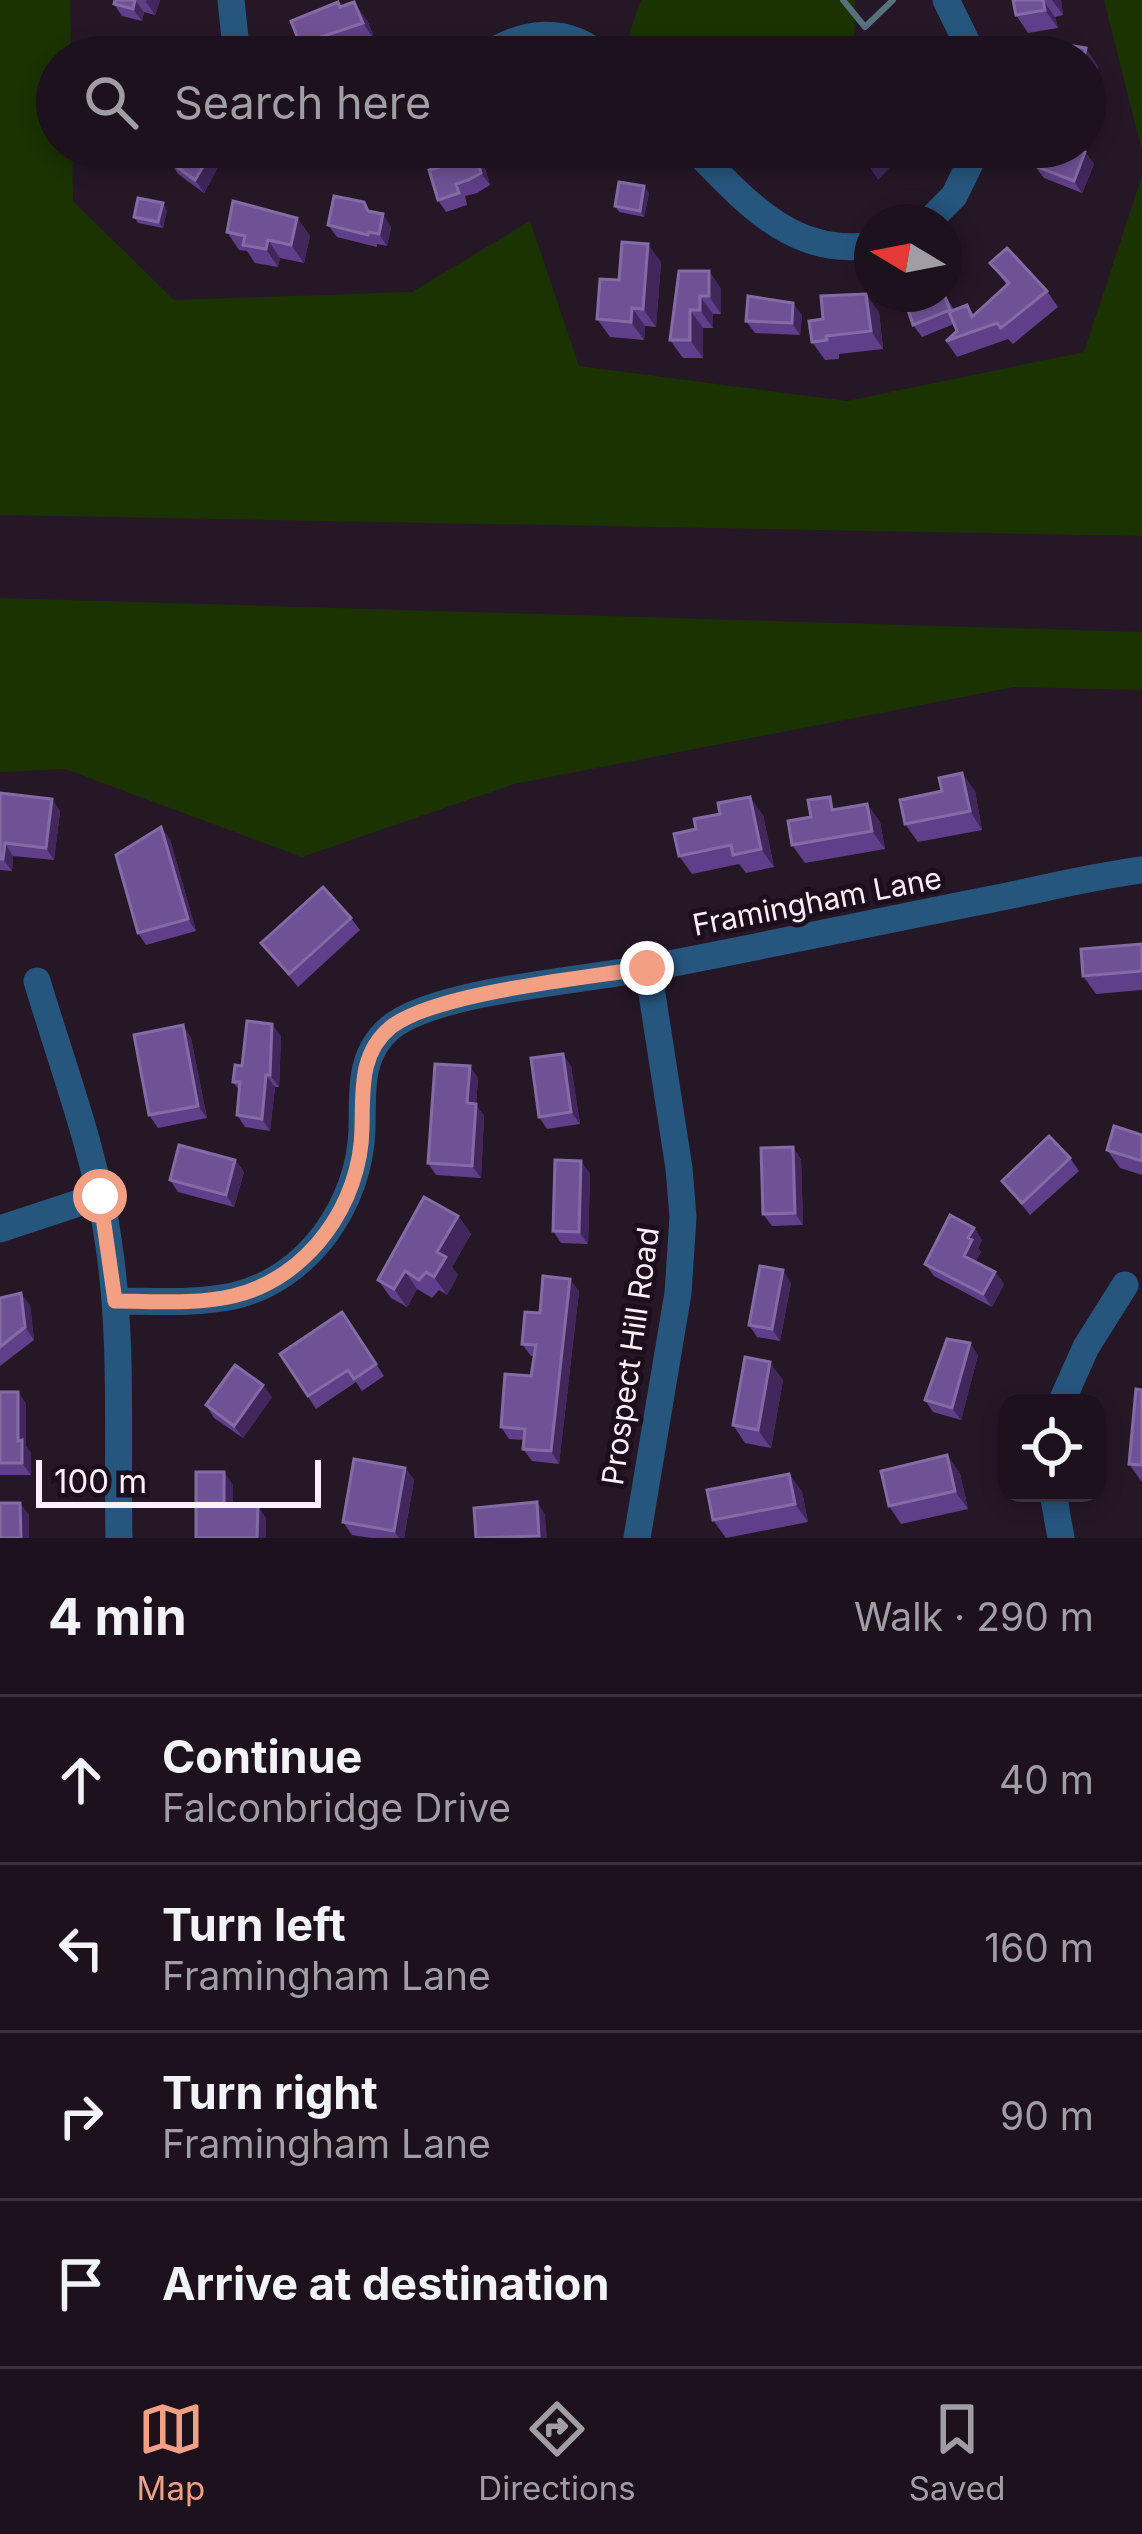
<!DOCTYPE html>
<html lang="en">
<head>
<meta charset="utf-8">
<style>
  body { margin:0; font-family:Inter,sans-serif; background:#251a26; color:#f1f3f6 }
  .controls { position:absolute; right:36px; bottom:36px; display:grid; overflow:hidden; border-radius:24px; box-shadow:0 6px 18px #0003 }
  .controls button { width:108px; height:108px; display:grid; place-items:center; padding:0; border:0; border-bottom:3px solid #3a313b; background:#1c111d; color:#f1f3f6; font:60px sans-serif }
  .compass { position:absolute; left:854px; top:204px; width:108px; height:108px; border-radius:50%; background:#1c111d; box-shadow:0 6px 18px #0003; rotate:280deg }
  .scale { position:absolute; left:36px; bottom:30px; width:285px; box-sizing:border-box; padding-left:12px; border:6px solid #faeffa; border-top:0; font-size:33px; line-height:42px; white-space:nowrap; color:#faeffa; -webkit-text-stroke:9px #1c0e1d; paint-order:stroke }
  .stop { position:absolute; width:36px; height:36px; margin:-27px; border:9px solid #f39f84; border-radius:50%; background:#fff }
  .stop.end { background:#f39f84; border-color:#fff; box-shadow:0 3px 12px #0008 }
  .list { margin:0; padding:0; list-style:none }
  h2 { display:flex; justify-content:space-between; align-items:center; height:156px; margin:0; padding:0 48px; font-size:51px }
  h2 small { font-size:39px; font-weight:400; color:#a09da4 }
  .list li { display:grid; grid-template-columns:78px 1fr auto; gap:36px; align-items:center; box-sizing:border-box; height:168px; padding:0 48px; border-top:3px solid #3a313b }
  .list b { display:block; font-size:45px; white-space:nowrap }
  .list p { margin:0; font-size:39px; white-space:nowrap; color:#a09da4 }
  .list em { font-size:39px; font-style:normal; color:#a09da4 }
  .icon { flex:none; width:66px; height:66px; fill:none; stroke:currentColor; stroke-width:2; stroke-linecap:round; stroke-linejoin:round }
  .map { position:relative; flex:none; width:1142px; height:1538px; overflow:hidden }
  .search { position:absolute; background:#1c111d; box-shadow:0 6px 18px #0003; left:36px; right:36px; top:36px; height:132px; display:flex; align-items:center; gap:30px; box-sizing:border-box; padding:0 42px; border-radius:66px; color:#a09da4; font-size:45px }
  .sheet { height:828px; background:#1c111d }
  nav { display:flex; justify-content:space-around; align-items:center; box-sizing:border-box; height:168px; border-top:3px solid #3a313b; background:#1c111d; font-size:33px; color:#a09da4 }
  nav a { display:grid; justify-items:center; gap:6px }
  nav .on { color:#f39f84 }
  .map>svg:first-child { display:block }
</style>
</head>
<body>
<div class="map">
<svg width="1142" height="1538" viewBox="0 0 1142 1538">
  <rect width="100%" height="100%" fill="#261727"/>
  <!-- green -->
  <path fill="#1a3300" d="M 0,0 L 70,0 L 71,57 L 57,57 L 57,147 L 72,147 L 73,201 L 174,300 L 412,292 L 530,221 L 579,366 L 847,401 L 1084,352 L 1142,176 L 1142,536 L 0,515 Z
    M 641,0 L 855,0 L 854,57 L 652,57 L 629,34 Z
    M 1104,0 L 1142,0 L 1142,151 Z
    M 0,598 L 1142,632 L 1142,690 L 1014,687 L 514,784 L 302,857 L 65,769 L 0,772 Z"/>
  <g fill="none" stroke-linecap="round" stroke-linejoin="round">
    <!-- stream -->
    <path stroke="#57727d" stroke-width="6" d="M 843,0 L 865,27 L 893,0"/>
    <!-- minor -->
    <path stroke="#26567e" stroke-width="27" d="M 231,0 L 237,57
      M 946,0 L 974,57
      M 484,57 C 522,31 565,25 602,57
      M 692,147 C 743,198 791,258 872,245
      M 928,222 L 954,196 L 978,147
      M 37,981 C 63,1068 97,1156 109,1246 C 123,1341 117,1441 119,1538
      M 0,1229 L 100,1196
      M 115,1301 C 153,1301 195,1304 233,1296 C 308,1279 360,1204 362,1129 C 363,1093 358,1055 390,1028 C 435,990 589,980 653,967 C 763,946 872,923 982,901 C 1035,891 1088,877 1142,870
      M 1061,1403 L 1086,1347 L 1125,1285
      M 1053,1493 L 1061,1538
      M 637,1538 L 678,1293 L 683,1217 L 679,1168 L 648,968"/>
  </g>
  <!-- wall -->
  <path fill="#5f3f89" d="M 115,0 L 160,0 L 155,15 L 144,12 L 142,21 L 122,16 L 114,4 Z
    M 1013,0 L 1061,0 L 1063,15 L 1055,17 L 1058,28 L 1028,33 L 1016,15 Z
    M 341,7 L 367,20 L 376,42 L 329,57 L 309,57 L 300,44 Z
    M 518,147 L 555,147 L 555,150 L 522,154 Z
    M 164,152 L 219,165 L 204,193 L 178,174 Z
    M 1085,152 L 1094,164 L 1082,193 L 1044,178 L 1035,166 Z
    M 483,162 L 490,185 L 477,193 L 465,196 L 467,205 L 446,212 L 438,200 Z
    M 644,186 L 649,193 L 644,217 L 619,212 L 615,206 Z
    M 364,202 L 370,212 L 391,227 L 387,246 L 377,244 L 377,247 L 337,237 L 328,225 Z
    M 167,210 L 163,228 L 138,223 L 134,217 Z
    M 297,218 L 310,236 L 304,263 L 280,258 L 278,267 L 255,263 L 247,251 L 239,250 L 227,232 Z
    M 661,262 L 656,327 L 645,326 L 644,340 L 610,337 L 597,319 L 619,280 Z
    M 990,263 L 1047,291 L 1058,307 L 1013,344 L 1008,339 L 957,357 L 946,341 L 957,331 L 954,324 L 922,337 L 913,325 L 944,293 L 954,310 L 967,305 L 974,315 L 1007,285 Z
    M 709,271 L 721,289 L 721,314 L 713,314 L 713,328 L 703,328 L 703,358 L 683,358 L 670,340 Z
    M 879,312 L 883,349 L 839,354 L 839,359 L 825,360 L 812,342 L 823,319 Z
    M 802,315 L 800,335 L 755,333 L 746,321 Z
    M 962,773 L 975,791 L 982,830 L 918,842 L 905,824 Z
    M 0,793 L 52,799 L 60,811 L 54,860 L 13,856 L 12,871 L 0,870 Z
    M 867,804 L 880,822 L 885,849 L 805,863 L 792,845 L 811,817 Z
    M 763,815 L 774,867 L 746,873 L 739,864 L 692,874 L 679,856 Z
    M 170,839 L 196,931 L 146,945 L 138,933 Z
    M 351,918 L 360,930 L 298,987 L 261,943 Z
    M 1142,944 L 1142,990 L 1096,994 L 1083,976 Z
    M 183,1025 L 191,1038 L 207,1118 L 158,1128 L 149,1115 Z
    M 281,1036 L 279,1087 L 275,1087 L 270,1131 L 245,1127 L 237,1115 L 239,1090 L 233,1082 L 242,1066 Z
    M 571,1066 L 580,1124 L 547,1129 L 539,1117 Z
    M 478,1078 L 476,1105 L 484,1116 L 481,1178 L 436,1175 L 428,1163 Z
    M 1142,1135 L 1142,1175 L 1120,1168 L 1107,1150 Z
    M 793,1147 L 801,1160 L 803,1225 L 772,1226 L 763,1214 Z
    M 1070,1158 L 1079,1171 L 1030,1215 L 1002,1181 Z
    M 235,1160 L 244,1172 L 234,1207 L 178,1192 L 170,1180 Z
    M 590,1173 L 588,1244 L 561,1243 L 553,1231 Z
    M 458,1216 L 471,1234 L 452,1267 L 458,1275 L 447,1295 L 439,1290 L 432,1298 L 417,1289 L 407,1307 L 391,1298 L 378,1280 Z
    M 974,1228 L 982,1240 L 978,1248 L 981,1252 L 975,1262 L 995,1272 L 1004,1284 L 992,1307 L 934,1276 L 925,1264 Z
    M 791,1283 L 780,1341 L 757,1337 L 749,1325 Z
    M 579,1291 L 559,1464 L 532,1461 L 523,1449 L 524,1440 L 509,1439 L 501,1427 L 531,1376 L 534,1356 L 531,1356 L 522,1344 L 540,1313 Z
    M 0,1298 L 30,1305 L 34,1340 L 0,1366 Z
    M 342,1312 L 384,1376 L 362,1391 L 356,1382 L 316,1409 L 280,1354 Z
    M 978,1355 L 961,1420 L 933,1412 L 925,1400 Z
    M 783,1380 L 771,1448 L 745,1443 L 733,1425 Z
    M 1142,1390 L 1142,1482 L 1129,1464 Z
    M 0,1392 L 18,1392 L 26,1404 L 26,1446 L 31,1453 L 31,1475 L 0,1475 Z
    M 272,1397 L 243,1438 L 214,1418 L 206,1405 Z
    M 947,1455 L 960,1474 L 968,1509 L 901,1524 L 889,1506 Z
    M 405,1468 L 414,1480 L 404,1538 L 371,1538 L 352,1535 L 343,1522 Z
    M 789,1474 L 802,1492 L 808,1522 L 726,1538 L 713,1520 Z"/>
  <!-- shaded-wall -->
  <path fill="#41275c" d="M 135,0 L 144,12 L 142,21 L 133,9 Z
    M 147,0 L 160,0 L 155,15 L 146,2 Z
    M 1043,0 L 1055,17 L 1058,28 L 1045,10 Z
    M 1052,0 L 1061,0 L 1063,15 Z
    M 354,2 L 367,20 L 376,42 L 363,23 Z
    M 1086,48 L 1098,66 L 1088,126 L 1085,122 L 1084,57 Z
    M 879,147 L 909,147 L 878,180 L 866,161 Z
    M 474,150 L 483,162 L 490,185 L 481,173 Z
    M 1085,152 L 1094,164 L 1082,193 L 1074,181 Z
    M 211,153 L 219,165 L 204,193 L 195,180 Z
    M 644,186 L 649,193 L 644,217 L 640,211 Z
    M 163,203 L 167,210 L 163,228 L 158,222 Z
    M 383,214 L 391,227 L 387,246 L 379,234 Z
    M 297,218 L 310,236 L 304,263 L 291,245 Z
    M 268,240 L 280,258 L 278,267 L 266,249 Z
    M 648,244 L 661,262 L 656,327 L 643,309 Z
    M 709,271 L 721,289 L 721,314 L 709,296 Z
    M 866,294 L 879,312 L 883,349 L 871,331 Z
    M 700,296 L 713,314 L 713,328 L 700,310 Z
    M 793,303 L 802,315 L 800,335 L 792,323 Z
    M 632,308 L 645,326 L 644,340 L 631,322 Z
    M 690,310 L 703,328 L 703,358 L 690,340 Z
    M 962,773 L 975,791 L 982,830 L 970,811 Z
    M 750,797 L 763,815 L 774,867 L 761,849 Z
    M 52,799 L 60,811 L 54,860 L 46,848 Z
    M 867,804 L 880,822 L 885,849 L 872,831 Z
    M 161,827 L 170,839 L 196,931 L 188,919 Z
    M 5,843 L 13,856 L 12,871 L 3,859 Z
    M 272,1024 L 281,1036 L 279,1087 L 270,1075 Z
    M 183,1025 L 191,1038 L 207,1118 L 198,1106 Z
    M 563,1054 L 571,1066 L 580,1124 L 571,1112 Z
    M 470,1066 L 478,1078 L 476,1105 L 484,1116 L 481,1178 L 472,1166 L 467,1103 Z
    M 266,1075 L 275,1087 L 270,1131 L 262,1119 Z
    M 793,1147 L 801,1160 L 803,1225 L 795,1213 Z
    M 235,1160 L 244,1172 L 234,1207 L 226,1195 Z
    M 581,1161 L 590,1173 L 588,1244 L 579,1232 Z
    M 458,1216 L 471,1234 L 452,1267 L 458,1275 L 447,1295 L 434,1277 L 437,1252 Z
    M 974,1228 L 982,1240 L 978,1248 L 981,1252 L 972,1268 L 964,1256 L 968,1238 Z
    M 783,1270 L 791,1283 L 780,1341 L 772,1329 Z
    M 405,1271 L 417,1289 L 407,1307 L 394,1289 Z
    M 995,1272 L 1004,1284 L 992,1307 L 983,1294 Z
    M 570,1279 L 579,1291 L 559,1464 L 551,1451 Z
    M 21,1293 L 30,1305 L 34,1340 L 25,1327 Z
    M 970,1343 L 978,1355 L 961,1420 L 952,1408 Z
    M 770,1362 L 783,1380 L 771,1448 L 758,1430 Z
    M 263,1385 L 272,1397 L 243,1438 L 234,1426 Z
    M 18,1392 L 26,1404 L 26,1446 L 31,1453 L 31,1475 L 22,1463 L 18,1441 Z
    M 947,1455 L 960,1474 L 968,1509 L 955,1491 Z
    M 405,1468 L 414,1480 L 404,1538 L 399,1538 L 394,1531 Z
    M 224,1472 L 233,1485 L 233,1518 L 224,1505 Z
    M 789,1474 L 802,1492 L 808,1522 L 795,1504 Z
    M 537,1502 L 545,1514 L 547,1538 L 541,1538 L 539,1536 Z
    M 20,1503 L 29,1515 L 29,1538 L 21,1538 Z
    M 258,1506 L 266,1518 L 266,1538 L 257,1538 Z"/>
  <!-- building -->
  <path fill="#6f5295" stroke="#856ba5" stroke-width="3" d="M 115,0 L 135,0 L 133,9 L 114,4 Z
    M 1013,0 L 1043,0 L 1045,10 L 1016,15 Z
    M 338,2 L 340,7 L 354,2 L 363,23 L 300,44 L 291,21 Z
    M 1036,40 L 1086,48 L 1084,57 L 1033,57 Z
    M 167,147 L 201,147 L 211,153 L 195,180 L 170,162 L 171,156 L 164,152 Z
    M 854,147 L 879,147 L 866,161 Z
    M 1045,147 L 1073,147 L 1085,152 L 1074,181 L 1035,166 Z
    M 474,150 L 481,173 L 468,180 L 456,184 L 459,193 L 438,200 L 429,170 L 446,165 L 444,159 Z
    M 619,182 L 644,186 L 640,211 L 615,206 Z
    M 334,196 L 364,202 L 368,211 L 383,214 L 379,234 L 369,232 L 368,235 L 328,225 Z
    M 138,198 L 163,203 L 158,222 L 134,217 Z
    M 233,201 L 297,218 L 291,245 L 268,240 L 266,249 L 243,245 L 245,236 L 227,232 Z
    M 622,242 L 648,244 L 643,309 L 632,308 L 631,322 L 597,319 L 600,279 L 619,280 Z
    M 1007,248 L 1047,291 L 1001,328 L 997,323 L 946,341 L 957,331 L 949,312 L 967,305 L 972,317 L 1009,283 L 990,263 Z
    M 679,271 L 709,271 L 709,296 L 700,296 L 700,310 L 690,310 L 690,340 L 670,340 Z
    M 866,294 L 871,331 L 826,336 L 827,340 L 812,342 L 809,321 L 823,319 L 821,296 Z
    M 930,294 L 937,296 L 944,294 L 950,310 L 913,325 L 906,304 Z
    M 748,296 L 793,303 L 792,323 L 746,321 Z
    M 962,773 L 970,811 L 905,824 L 900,800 L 942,791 L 939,778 Z
    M 0,793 L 52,799 L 46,848 L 5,843 L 3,859 L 0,859 Z
    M 750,797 L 761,849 L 733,855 L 731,845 L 679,856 L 674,834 L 696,829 L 694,819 L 720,814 L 718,803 Z
    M 830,797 L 832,810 L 867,804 L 872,831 L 792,845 L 788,821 L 811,817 L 808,800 Z
    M 161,827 L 188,919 L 138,933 L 116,855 Z
    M 323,887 L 351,918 L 289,974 L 261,943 Z
    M 1142,944 L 1142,971 L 1083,976 L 1081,949 Z
    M 247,1021 L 272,1024 L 270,1075 L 266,1075 L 262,1119 L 237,1115 L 240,1082 L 233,1082 L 235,1065 L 242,1066 Z
    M 183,1025 L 198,1106 L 149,1115 L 134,1035 Z
    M 563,1054 L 571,1112 L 539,1117 L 531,1058 Z
    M 435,1064 L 470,1066 L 467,1103 L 476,1104 L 472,1166 L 428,1163 Z
    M 1114,1126 L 1142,1135 L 1142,1161 L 1107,1150 Z
    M 1049,1136 L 1070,1158 L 1022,1203 L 1002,1181 Z
    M 179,1145 L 235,1160 L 226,1195 L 170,1180 Z
    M 793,1147 L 795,1213 L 763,1214 L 761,1148 Z
    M 555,1160 L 581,1161 L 579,1232 L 553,1231 Z
    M 424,1197 L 458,1216 L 437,1252 L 446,1257 L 434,1277 L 426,1272 L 419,1280 L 405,1271 L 394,1289 L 378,1280 Z
    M 950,1215 L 974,1228 L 968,1238 L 972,1240 L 964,1256 L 995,1272 L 983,1294 L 925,1264 Z
    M 760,1266 L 783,1270 L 772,1329 L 749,1325 Z
    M 543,1276 L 570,1279 L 551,1451 L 523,1449 L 525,1429 L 501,1427 L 505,1374 L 531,1376 L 536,1345 L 522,1344 L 525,1312 L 540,1313 Z
    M 21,1293 L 25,1327 L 0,1347 L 0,1298 Z
    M 342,1312 L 376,1364 L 354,1379 L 348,1370 L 308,1396 L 280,1354 Z
    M 947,1339 L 970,1343 L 952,1408 L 925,1400 Z
    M 745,1357 L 770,1362 L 758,1430 L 733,1425 Z
    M 235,1365 L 263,1385 L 234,1426 L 206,1405 Z
    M 1136,1389 L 1142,1390 L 1142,1465 L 1129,1464 Z
    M 0,1392 L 18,1392 L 18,1441 L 22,1440 L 22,1463 L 0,1463 Z
    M 947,1455 L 955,1491 L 889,1506 L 881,1471 Z
    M 354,1459 L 405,1468 L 394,1531 L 343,1522 Z
    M 196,1472 L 224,1472 L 224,1505 L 258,1506 L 257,1538 L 196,1538 Z
    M 789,1474 L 795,1504 L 713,1520 L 707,1490 Z
    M 537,1502 L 539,1536 L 476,1538 L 474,1508 Z
    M 0,1503 L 20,1503 L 21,1538 L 0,1538 Z"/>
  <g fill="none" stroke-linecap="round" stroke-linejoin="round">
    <!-- route -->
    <path stroke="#f39f84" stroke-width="15" d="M 100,1196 L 115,1301 C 153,1301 195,1305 233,1296 C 309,1278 361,1203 362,1128 C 363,1091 359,1053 391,1027 C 436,992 587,978 647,968"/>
  </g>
  <g text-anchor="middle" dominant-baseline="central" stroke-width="10" stroke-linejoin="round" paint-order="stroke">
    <!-- street labels -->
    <g font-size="30" fill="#faeffa" stroke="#1c0e1d">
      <text transform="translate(817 901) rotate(-11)">Framingham Lane</text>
      <text transform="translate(630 1356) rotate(-82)">Prospect Hill Road</text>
    </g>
  </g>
</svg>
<div class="controls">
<button><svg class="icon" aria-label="locate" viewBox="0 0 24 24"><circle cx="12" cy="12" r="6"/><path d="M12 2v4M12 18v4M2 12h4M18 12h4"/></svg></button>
</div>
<svg class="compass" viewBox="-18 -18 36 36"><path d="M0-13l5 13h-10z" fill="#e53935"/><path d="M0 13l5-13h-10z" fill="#a09da4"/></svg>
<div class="scale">100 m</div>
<div class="stop" style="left:100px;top:1196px"></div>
<div class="stop end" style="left:647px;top:968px"></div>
<div class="search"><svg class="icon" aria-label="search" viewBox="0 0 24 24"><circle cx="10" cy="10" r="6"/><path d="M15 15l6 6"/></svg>Search here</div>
</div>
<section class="sheet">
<h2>4 min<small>Walk · 290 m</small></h2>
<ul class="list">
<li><svg class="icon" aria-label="ahead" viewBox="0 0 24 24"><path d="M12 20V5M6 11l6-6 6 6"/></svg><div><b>Continue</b><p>Falconbridge Drive</p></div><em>40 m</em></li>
<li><svg class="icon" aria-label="left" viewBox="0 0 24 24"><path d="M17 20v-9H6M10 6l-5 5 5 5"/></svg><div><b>Turn left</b><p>Framingham Lane</p></div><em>160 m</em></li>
<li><svg class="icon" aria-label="right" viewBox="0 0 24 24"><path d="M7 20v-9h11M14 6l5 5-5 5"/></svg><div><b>Turn right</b><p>Framingham Lane</p></div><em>90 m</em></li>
<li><svg class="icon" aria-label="arrive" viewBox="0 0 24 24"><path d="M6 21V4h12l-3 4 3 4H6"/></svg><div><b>Arrive at destination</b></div></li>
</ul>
</section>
<nav>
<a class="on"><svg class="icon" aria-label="map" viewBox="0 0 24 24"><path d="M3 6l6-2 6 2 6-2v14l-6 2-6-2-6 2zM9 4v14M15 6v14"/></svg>Map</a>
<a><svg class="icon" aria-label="directions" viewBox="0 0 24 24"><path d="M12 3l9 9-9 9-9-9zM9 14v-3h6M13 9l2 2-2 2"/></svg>Directions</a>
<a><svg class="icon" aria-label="saved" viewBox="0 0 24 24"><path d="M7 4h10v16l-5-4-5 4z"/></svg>Saved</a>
</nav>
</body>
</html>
